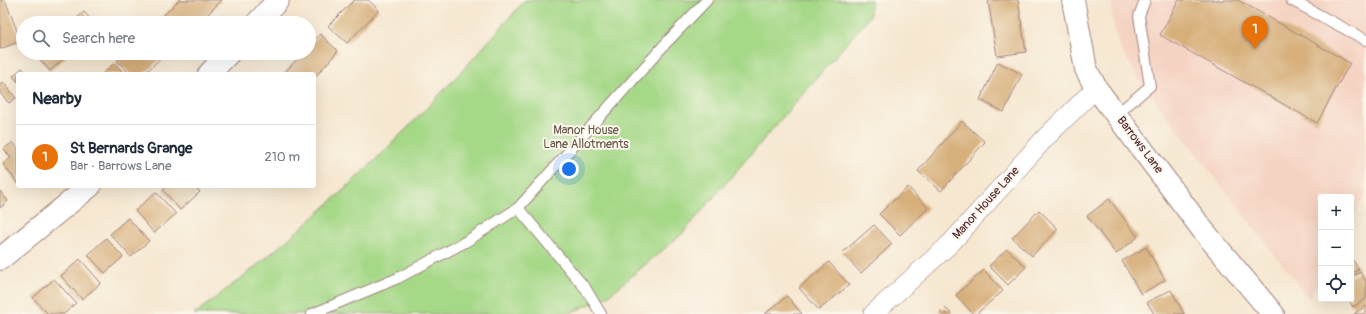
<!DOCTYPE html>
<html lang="en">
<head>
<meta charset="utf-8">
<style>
  body { margin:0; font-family:Pangolin,sans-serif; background:#f2f2f3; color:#1f2937 }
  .controls { position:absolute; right:12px; bottom:12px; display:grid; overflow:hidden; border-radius:4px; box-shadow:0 4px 16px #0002 }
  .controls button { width:36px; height:36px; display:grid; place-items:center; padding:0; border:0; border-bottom:1px solid #e0e1e3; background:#fff; color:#1f2937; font:20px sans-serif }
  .you { position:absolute; left:569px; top:169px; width:14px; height:14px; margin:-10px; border:3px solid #fff; border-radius:50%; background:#1a73e8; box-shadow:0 0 0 6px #1a73e833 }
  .badge { display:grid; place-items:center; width:26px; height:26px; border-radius:50%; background:#d1495b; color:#fff; font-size:13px; font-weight:700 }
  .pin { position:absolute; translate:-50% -33px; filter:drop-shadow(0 1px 2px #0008) }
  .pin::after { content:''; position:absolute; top:21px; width:14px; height:12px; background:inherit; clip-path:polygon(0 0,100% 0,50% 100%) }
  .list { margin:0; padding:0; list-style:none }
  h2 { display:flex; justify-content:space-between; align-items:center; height:52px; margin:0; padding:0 16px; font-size:17px }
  h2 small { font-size:13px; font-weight:400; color:#747a83 }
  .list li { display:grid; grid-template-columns:26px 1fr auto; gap:12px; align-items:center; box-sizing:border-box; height:64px; padding:0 16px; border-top:1px solid #e0e1e3 }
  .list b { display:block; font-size:15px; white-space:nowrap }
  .list p { margin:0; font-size:13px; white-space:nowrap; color:#747a83 }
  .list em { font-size:13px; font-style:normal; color:#747a83 }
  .icon { flex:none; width:22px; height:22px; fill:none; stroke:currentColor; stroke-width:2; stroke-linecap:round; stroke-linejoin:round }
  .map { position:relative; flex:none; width:1366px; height:314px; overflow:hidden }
  .search { position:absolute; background:#fff; box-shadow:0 4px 16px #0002; left:16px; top:16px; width:300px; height:44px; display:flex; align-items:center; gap:10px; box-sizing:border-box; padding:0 14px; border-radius:22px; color:#747a83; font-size:15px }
  .panel { position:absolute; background:#fff; box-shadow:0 4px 16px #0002; left:16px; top:72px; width:300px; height:116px; border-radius:4px }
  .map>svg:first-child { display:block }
</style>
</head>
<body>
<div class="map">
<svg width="1366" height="314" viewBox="0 0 1366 314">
  <rect width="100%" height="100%" fill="#fbf7ec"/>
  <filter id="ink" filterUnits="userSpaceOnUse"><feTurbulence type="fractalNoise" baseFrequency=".025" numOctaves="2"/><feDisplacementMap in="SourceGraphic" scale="8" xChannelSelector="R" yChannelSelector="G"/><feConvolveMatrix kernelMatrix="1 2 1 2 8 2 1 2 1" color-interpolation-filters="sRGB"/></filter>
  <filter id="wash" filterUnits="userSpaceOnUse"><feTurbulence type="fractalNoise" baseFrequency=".012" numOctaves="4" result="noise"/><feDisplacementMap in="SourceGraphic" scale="16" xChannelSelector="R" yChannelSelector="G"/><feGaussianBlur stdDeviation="0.9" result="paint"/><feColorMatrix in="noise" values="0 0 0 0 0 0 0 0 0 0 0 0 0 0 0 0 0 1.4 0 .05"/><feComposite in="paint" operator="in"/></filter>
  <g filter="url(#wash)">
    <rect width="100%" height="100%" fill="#f6e7d0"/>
    <!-- built -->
    <path fill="#f5d3c2" d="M 1112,0 L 1366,0 L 1366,193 L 1351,221 L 1351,197 L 1321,197 L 1321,277 L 1309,299 L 1139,80 L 1119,46 L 1112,18 Z"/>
    <!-- green -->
    <path fill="#a5d887" stroke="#787c59" d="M 525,0 L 871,0 L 870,16 L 682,234 L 608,296 L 568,314 L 194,314 C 317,224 426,115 525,0 Z"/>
    <g id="blocks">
      <!-- building -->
      <path fill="#d7af7a" d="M 0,0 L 5,0 L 21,41 L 0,49 Z
        M 179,0 L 222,0 L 199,23 L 156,23 Z
        M 354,0 L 368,0 L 379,10 L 347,43 L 328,26 Z
        M 988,0 L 1018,0 L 1026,52 L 997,56 Z
        M 1179,0 L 1238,0 L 1350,63 L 1317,123 L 1160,35 Z
        M 84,12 L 94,23 L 71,23 L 75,20 Z
        M 320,34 L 338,51 L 314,78 L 314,74 L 283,74 L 303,53 L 309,53 L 309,46 Z
        M 40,53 L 65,53 L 67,56 L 50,71 L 37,56 Z
        M 125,53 L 164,53 L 165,54 L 144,74 L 130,74 L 117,61 Z
        M 998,62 L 1022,74 L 1004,112 L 980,100 Z
        M 115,63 L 124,74 L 102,74 Z
        M 22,68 L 27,74 L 18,74 L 18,82 L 13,76 Z
        M 3,82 L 16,98 L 9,103 L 0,93 L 0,85 Z
        M 962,121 L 985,142 L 941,191 L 918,171 Z
        M 13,142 L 18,149 L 18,184 L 3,164 L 11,158 L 4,149 Z
        M 168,186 L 194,186 L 200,192 L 180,210 L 163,190 Z
        M 908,187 L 928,208 L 900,235 L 879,214 Z
        M 0,191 L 8,201 L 0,208 Z
        M 156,192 L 176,214 L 154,233 L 135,211 Z
        M 1109,199 L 1138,237 L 1116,254 L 1087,216 Z
        M 1039,210 L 1058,229 L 1032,256 L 1012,238 Z
        M 128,218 L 149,241 L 131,257 L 110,234 Z
        M 874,225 L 892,244 L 861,273 L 842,253 Z
        M 106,238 L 123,257 L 105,273 L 88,255 Z
        M 1146,247 L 1165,280 L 1141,294 L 1122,261 Z
        M 1007,249 L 1026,267 L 1008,285 L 989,266 Z
        M 1351,258 L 1359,269 L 1351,274 Z
        M 80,259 L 101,283 L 82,299 L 61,276 Z
        M 829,262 L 849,285 L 819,310 L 799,288 Z
        M 984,270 L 1003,291 L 976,314 L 973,314 L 956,295 Z
        M 1360,272 L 1366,281 L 1366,299 L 1353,307 L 1348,299 L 1351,299 L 1351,277 Z
        M 54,279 L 76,303 L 64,314 L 48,314 L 33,298 Z
        M 1171,290 L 1184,314 L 1154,314 L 1147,302 Z
        M 787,296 L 802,314 L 765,314 Z
        M 1366,306 L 1366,314 L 1354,314 Z
        M 945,308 L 952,314 L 939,314 Z"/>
    </g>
  </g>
  <g filter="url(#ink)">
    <use href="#blocks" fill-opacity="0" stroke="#a0837e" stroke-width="1"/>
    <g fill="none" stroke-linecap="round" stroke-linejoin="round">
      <!-- service casing -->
      <g stroke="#a0837e" stroke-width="12">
        <path id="service" d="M 1291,0 L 1366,40
          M 1117,114 L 1150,86 L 1139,16 L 1145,0
          M 518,208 L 667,42 L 707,0
          M 312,314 L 398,278 L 467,241 L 518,208 L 586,289 L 601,314"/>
      </g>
      <!-- minor casing -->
      <g stroke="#a0837e" stroke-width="20">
        <path id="minor" d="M 873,314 L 951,243 L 1045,138 L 1096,88"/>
      </g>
      <!-- tertiary casing -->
      <g stroke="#a0837e" stroke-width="24">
        <path id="tertiary" d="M 1073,0 L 1086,69 L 1096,88 L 1202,229 L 1273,314
          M 257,23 L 278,0
          M 209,74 L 229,53
          M 0,259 L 90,186"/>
      </g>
      <!-- service -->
      <use href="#service" stroke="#fff" stroke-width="10"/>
      <!-- minor -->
      <use href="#minor" stroke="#fff" stroke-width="19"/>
      <!-- tertiary -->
      <use href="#tertiary" stroke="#fff" stroke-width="22"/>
    </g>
  </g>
  <g text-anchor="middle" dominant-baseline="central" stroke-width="4" stroke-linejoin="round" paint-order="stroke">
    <!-- park labels -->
    <g font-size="12" fill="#655647" stroke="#fbf7ec">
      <text x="586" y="130">Manor House<tspan x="586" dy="14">Lane Allotments</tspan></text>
    </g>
    <!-- street labels -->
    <g font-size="12" fill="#4a1f2b" stroke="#fbf7ec">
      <text transform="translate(1140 145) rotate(53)">Barrows Lane</text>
      <text transform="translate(986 203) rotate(-48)">Manor House Lane</text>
    </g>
  </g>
</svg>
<div class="controls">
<button>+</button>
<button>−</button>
<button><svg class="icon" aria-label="locate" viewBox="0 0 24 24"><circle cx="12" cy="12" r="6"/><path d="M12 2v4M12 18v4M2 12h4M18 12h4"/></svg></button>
</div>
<div class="you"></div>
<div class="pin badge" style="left:1255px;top:49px;background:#e8710a">1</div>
<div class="search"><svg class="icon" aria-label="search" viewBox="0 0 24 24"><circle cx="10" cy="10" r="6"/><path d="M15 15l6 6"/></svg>Search here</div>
<section class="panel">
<h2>Nearby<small></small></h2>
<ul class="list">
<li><span class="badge" style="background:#e8710a">1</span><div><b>St Bernards Grange</b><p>Bar · Barrows Lane</p></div><em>210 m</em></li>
</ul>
</section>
</div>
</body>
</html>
